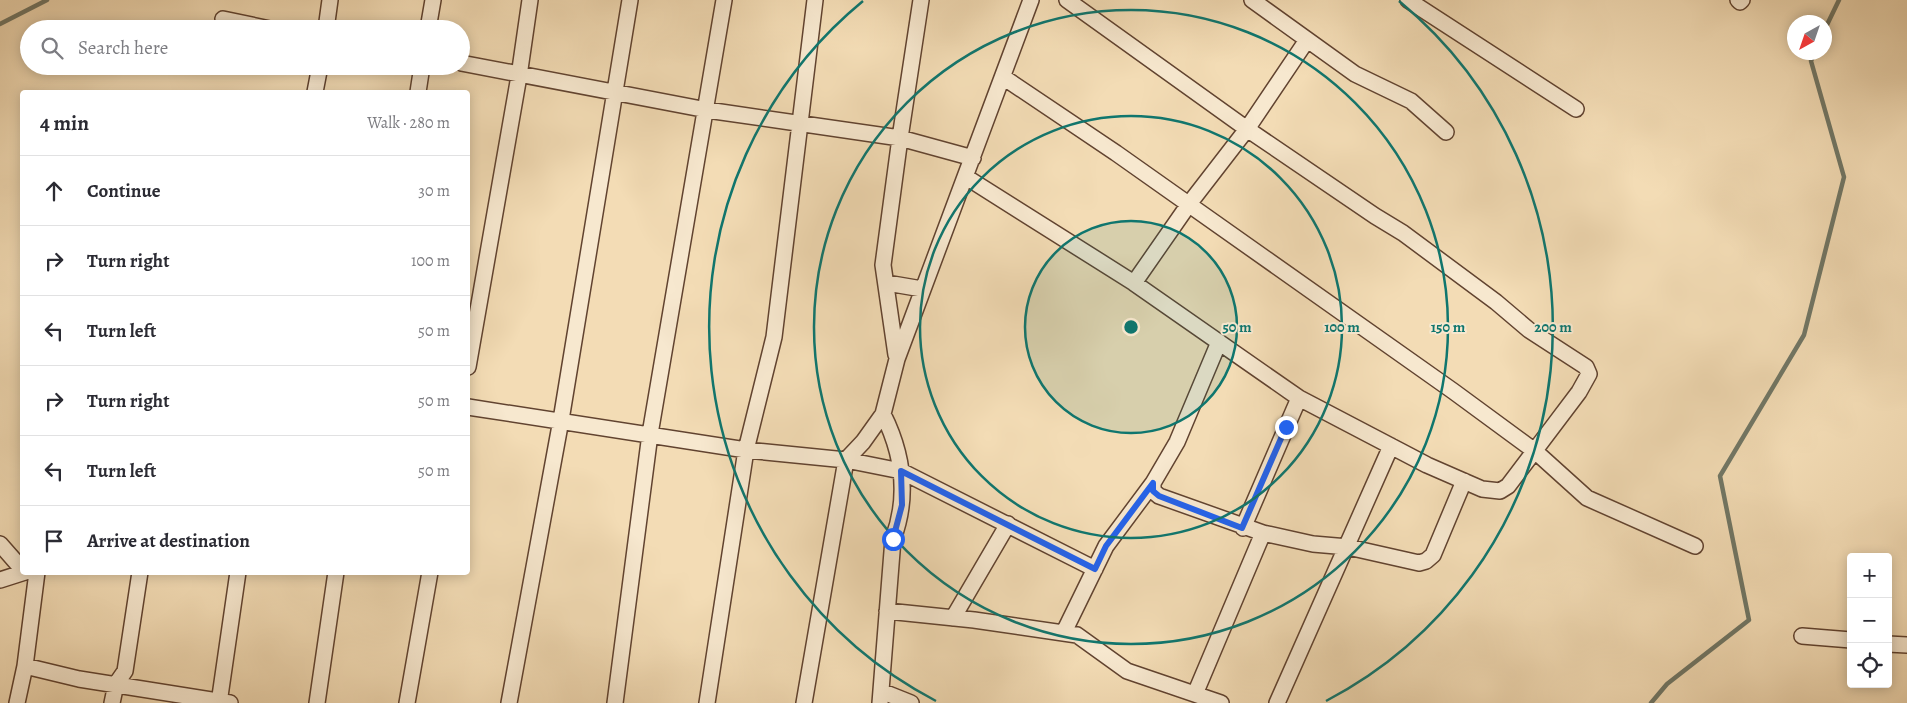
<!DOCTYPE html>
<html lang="en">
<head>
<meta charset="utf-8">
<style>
  body { margin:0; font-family:Alegreya,serif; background:#f7f7f7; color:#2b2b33 }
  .controls { position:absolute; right:15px; bottom:15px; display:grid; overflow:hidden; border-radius:5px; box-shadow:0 2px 12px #0003 }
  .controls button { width:45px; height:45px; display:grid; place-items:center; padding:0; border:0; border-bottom:1px solid #e1e1e2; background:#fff; color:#2b2b33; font:25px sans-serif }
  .compass { position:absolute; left:1787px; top:15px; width:45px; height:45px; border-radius:50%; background:#fff; box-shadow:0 2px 12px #0003; rotate:220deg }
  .stop { position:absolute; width:15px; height:15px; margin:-11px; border:4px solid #2563eb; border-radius:50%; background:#fff }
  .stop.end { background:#2563eb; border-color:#fff; box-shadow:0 1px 5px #0008 }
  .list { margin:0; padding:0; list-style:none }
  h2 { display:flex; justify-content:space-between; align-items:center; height:65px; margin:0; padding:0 20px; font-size:21px }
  h2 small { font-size:16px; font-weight:400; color:#7c7c81 }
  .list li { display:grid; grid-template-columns:32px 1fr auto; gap:15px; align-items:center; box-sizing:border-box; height:70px; padding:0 20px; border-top:1px solid #e1e1e2 }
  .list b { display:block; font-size:19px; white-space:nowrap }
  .list em { font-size:16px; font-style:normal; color:#7c7c81 }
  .icon { flex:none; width:28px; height:28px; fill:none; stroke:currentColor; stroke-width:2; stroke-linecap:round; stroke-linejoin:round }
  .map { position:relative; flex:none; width:1907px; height:703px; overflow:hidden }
  .search { position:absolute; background:#fff; box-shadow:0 2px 12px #0003; left:20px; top:20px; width:450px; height:55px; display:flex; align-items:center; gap:12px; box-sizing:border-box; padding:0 18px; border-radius:28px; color:#7c7c81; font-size:19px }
  .panel { position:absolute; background:#fff; box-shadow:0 2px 12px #0003; left:20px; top:90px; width:450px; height:485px; border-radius:5px }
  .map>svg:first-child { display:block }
</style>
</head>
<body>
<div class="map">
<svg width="1907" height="703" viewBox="0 0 1907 703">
  <rect width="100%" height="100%" fill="#f3dcb5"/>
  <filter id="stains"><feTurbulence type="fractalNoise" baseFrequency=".004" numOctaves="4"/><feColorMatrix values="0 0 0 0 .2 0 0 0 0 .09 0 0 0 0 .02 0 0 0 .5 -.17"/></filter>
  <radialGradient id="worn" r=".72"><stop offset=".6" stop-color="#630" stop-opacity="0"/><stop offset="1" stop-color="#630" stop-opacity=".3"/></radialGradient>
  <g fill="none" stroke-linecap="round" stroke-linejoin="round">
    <!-- stream -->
    <path stroke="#717766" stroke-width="4.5" d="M 0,24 L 47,0
      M 1824,31 L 1839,0
      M 1651,703 L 1667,684 L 1749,620 L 1720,476 L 1804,335 L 1844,177 L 1811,61 L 1815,52"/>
    <!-- street casing -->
    <g stroke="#614330" stroke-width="18">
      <path id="street" d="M 1252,0 L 1355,74 L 1411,101 L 1446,132
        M 1408,0 L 1576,109
        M 1738,0 L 1740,2 L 1742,0
        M 223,19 L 270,29
        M 326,29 L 330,0
        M 428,29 L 433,0
        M 461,63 L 707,110 L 900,138 L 973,158
        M 1003,77 L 1116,153 L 1453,391 L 1536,452 L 1587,498 L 1695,546
        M 315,92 L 320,66
        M 418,92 L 422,66
        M 966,177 L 1134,283 L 1299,398 L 1427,465 L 1482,489 L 1500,491 L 1508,486 L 1579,392 L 1589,374 L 1586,367 L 1529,330 L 1496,302 L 1403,233 L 1375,216 L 1247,129 L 1067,0
        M 887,283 L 922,289
        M 1134,283 L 1189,204 L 1247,129 L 1307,40
        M 1219,342 L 1177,442 L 1153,483 L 1153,491 L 1159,496 L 1263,533 L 1313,544 L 1348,547 L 1419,563 L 1426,561 L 1433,555 L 1464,481
        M 896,355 L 883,265 L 900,138 L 921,0
        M 468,367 L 519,76 L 530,0
        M 468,407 L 746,450 L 846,460 L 863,442 L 883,414 L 897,359 L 1031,0
        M 1243,528 L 1299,398
        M 0,544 L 22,569
        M 37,572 L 25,666 L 79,679 L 230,703
        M 0,580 L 25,572
        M 887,611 L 974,620 L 1077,635 L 1127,671 L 1221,703
        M 953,618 L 1008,524
        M 1064,632 L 1106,546 L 1153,483
        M 1802,636 L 1851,640
        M 1888,644 L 1907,645
        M 881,691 L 911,703
        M 1195,694 L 1263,533
        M 17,703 L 25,666
        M 112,703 L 116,684 L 125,671 L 140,572
        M 219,703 L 238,572
        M 317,703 L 336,572
        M 407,703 L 430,572
        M 509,703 L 561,420 L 630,0
        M 615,703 L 650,434 L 724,0
        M 707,703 L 746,450 L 774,337 L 815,0
        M 804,703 L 846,460 L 901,471 L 1095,569
        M 880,703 L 893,539 C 909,496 903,454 883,414
        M 1277,703 L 1391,446"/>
    </g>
    <!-- street -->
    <use href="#street" stroke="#f7e8cf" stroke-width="15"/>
  </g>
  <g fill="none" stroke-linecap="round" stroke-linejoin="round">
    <!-- route -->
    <path stroke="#2563eb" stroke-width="6" d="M 893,539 L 902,505 L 901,471 L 1095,569 L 1106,546 L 1153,483 L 1153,491 L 1159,496 L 1242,528 L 1286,427"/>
  </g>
  <!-- distance rings -->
  <circle cx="1131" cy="327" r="106" fill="#0f766e" fill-opacity=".12"/>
  <g fill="none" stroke="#0f766e" stroke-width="2.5">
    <circle cx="1131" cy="327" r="106"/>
    <circle cx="1131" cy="327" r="211"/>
    <circle cx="1131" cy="327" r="317"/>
    <path d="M936 701A422 422 0 0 1 863 1M1399 1A422 422 0 0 1 1326 701"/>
  </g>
  <circle cx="1131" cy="327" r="8" fill="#0f766e" stroke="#f7e8cf" stroke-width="2.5"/>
  <g font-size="15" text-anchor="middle" font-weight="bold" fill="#0f766e" stroke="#f7e8cf" stroke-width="4" stroke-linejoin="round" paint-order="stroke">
    <text x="1237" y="332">50 m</text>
    <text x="1342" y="332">100 m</text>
    <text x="1448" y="332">150 m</text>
    <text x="1553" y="332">200 m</text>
  </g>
  <rect width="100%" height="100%" filter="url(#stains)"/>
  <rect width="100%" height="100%" fill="url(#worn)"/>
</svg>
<div class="controls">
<button>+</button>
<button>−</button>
<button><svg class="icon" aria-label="locate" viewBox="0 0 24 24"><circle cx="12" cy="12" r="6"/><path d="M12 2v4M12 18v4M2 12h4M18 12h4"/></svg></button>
</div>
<svg class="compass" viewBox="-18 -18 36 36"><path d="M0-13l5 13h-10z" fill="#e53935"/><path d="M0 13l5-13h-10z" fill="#7c7c81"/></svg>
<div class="stop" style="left:893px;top:539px"></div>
<div class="stop end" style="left:1286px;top:427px"></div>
<div class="search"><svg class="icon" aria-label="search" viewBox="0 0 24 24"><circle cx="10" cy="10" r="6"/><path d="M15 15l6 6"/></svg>Search here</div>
<section class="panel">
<h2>4 min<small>Walk · 280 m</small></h2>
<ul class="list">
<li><svg class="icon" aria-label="ahead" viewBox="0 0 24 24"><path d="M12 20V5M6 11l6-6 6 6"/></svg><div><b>Continue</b></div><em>30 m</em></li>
<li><svg class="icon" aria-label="right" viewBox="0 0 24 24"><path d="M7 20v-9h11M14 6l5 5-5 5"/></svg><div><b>Turn right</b></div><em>100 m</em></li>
<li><svg class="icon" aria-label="left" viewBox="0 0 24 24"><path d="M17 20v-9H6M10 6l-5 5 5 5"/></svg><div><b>Turn left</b></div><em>50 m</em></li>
<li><svg class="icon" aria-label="right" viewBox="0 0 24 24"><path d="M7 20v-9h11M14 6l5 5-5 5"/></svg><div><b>Turn right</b></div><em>50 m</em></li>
<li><svg class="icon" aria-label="left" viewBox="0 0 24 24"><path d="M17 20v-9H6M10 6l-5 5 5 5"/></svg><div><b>Turn left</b></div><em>50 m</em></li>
<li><svg class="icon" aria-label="arrive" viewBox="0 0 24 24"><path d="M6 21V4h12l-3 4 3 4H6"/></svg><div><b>Arrive at destination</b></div></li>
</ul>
</section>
</div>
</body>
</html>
